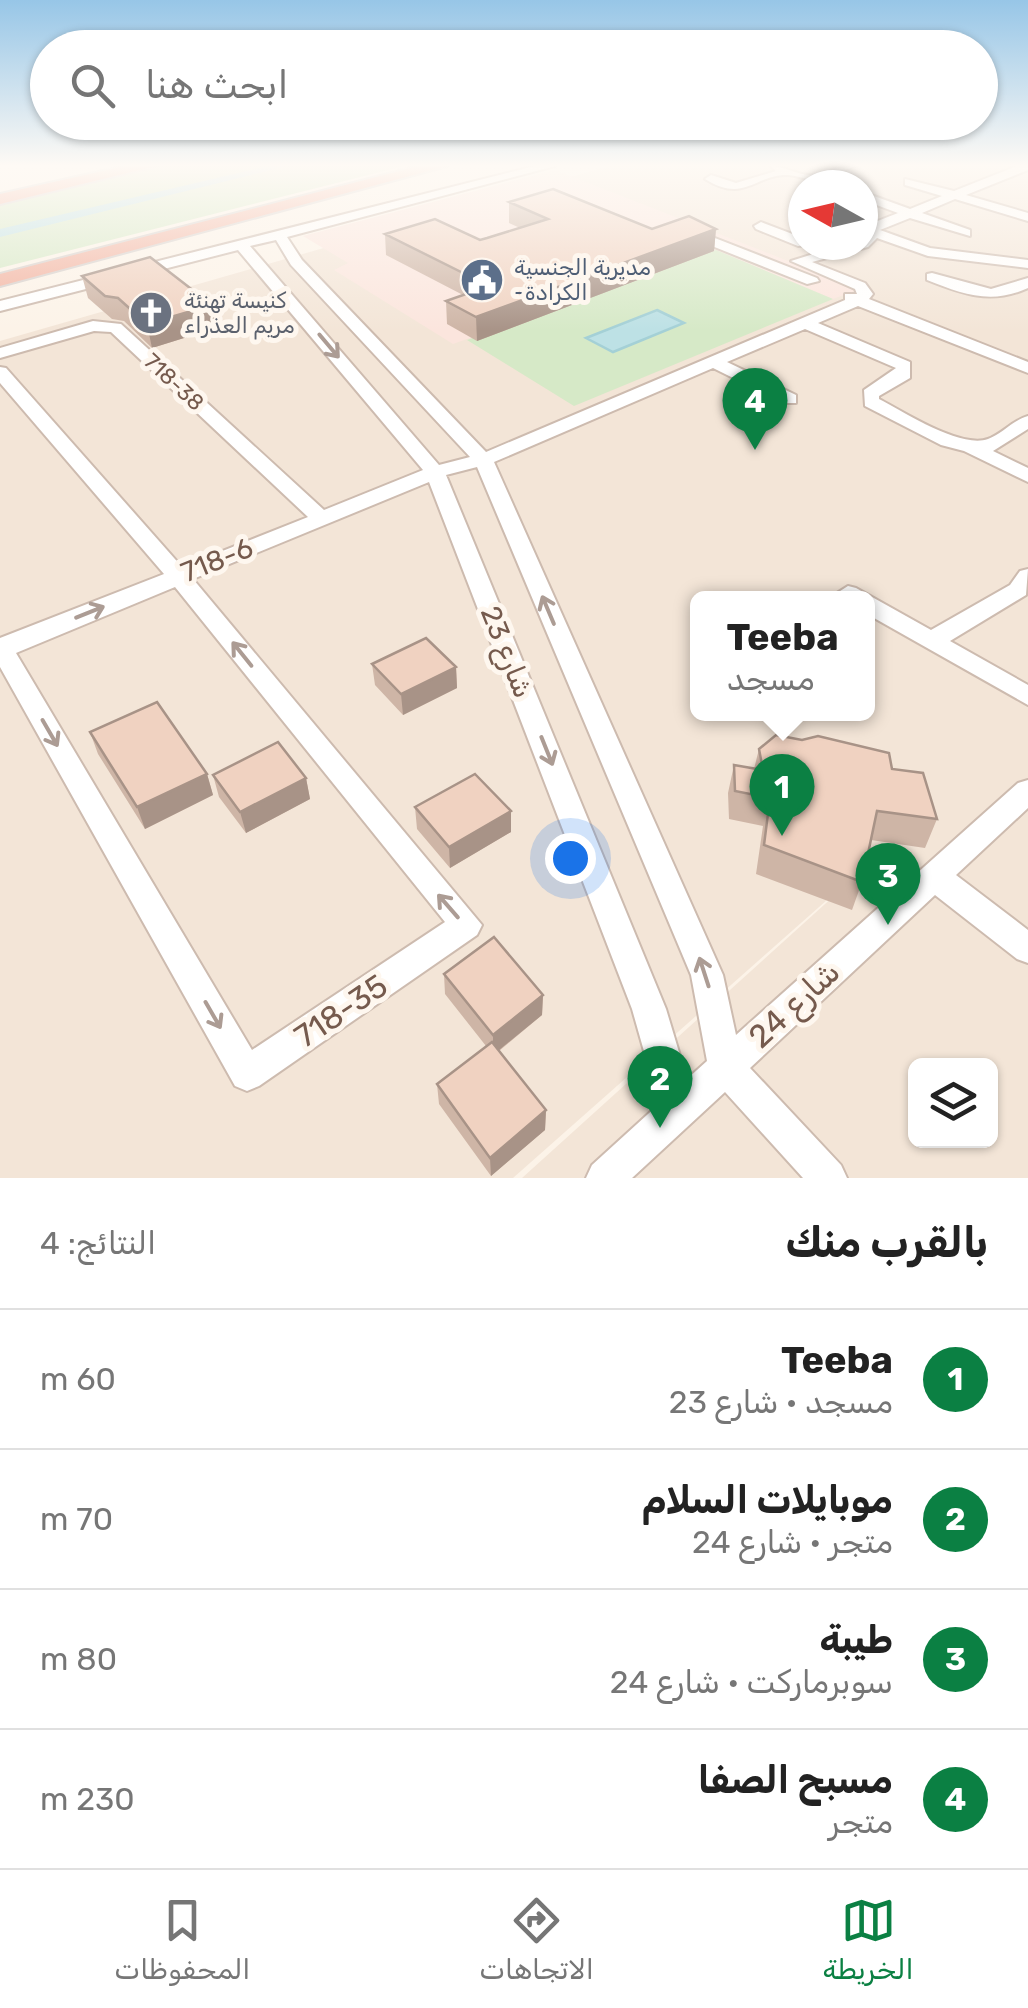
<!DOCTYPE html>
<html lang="ar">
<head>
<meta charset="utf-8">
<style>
  body { margin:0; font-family:Rubik,"Noto Naskh Arabic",sans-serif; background:#f2f2f2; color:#222; direction:rtl }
  .controls { position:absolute; right:30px; bottom:30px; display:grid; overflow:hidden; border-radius:15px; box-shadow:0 2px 8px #0004 }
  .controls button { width:90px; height:90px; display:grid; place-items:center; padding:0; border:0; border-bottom:2px solid #e0e0e0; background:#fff; color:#222; font:50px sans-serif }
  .compass { position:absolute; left:788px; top:170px; width:90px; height:90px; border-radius:50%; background:#fff; box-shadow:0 2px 8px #0004; rotate:278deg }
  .you { position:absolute; left:570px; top:858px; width:35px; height:35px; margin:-25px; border:8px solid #fff; border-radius:50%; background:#1a73e8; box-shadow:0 0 0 15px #1a73e833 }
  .badge { display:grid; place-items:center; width:65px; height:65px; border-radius:50%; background:#0b8043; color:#fff; font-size:32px; font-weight:700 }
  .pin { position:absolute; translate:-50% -82px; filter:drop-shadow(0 2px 5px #0008) }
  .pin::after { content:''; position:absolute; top:52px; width:35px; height:30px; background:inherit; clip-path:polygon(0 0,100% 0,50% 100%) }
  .popup { position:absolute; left:690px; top:591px; width:185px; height:130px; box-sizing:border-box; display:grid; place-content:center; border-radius:15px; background:#fff; filter:drop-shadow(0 2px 8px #0005); font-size:32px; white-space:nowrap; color:#767676 }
  .popup b { font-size:38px; color:#222 }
  .popup::after { content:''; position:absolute; left:50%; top:100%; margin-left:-20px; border:20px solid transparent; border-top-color:#fff }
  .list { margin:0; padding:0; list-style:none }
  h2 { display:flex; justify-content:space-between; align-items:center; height:130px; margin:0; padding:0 40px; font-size:42px }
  h2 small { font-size:32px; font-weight:400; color:#767676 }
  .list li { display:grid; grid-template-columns:65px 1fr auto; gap:30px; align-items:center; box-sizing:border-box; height:140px; padding:0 40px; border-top:2px solid #e0e0e0 }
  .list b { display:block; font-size:38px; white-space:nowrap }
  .list p { margin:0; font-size:32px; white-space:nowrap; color:#767676 }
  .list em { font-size:32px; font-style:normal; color:#767676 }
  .icon { flex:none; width:55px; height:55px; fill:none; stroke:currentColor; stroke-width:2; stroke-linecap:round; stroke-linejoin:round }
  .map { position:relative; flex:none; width:1028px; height:1178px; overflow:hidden; direction:ltr }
  .search { position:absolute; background:#fff; box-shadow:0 2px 8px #0004; left:30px; right:30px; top:30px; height:110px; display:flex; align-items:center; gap:25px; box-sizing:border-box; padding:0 35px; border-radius:55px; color:#767676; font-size:38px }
  .sheet { height:690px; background:#fff }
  nav { display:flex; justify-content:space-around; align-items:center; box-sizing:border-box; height:140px; border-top:2px solid #e0e0e0; background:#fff; font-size:28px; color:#767676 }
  nav a { display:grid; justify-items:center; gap:5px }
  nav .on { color:#0b8043 }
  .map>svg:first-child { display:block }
</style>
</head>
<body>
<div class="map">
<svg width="1028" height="1178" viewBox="0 0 1028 1178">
  <rect width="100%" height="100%" fill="#fcf3e8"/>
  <!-- residential -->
  <path fill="#f3e5d7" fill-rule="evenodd" d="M 609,166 L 1028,166 L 1028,1178 L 522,1178 L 940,800 L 513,1178 L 0,1178 L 0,341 ZM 803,185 L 863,185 L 863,245 L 803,245 ZM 697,598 L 867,598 L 867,714 L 697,714 ZM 916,1066 L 990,1066 L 990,1140 L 916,1140 Z"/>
  <!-- commercial -->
  <path fill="#fbe5dd" d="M 555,170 L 860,289 L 833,299 L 716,250 L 453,344 L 334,270 L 348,263 L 303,236 Z"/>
  <!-- green -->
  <path fill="#d6e9c7" d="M 156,166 L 404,166 L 0,268 L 0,201 Z
    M 716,250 L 833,299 L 574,406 L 467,340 Z"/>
  <!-- water -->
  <path fill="#bde1e5" stroke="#a4d0d6" stroke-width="2.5" d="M 657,310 L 684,323 L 613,352 L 586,338 Z"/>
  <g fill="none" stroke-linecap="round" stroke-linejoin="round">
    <!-- canal -->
    <path fill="#bde1e5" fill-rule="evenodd" d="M 268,166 L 287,166 L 0,237 L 0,229 Z"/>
    <!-- minor casing -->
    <g stroke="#cdbbaf" stroke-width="4">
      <path id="minor" d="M 535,166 L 555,166 L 287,237 L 302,260 L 486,452 L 845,300 L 845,294 L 857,294 L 855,289 L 791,261 L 842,245 L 863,245 L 870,224 L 898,213 L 863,200 L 863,192 L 910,209 L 942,196 L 905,185 L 905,179 L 954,191 L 1017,166 L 1028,166 L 1028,170 L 966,195 L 1028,213 L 1028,221 L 955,199 L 922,213 L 970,230 L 970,236 L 910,218 L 880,230 L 930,248 L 1028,260 L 1028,268 L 928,256 L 877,238 L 868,247 L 812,262 L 865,283 L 873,294 L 869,299 L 1028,362 L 1028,373 L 858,306 L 818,323 L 910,362 L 910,378 L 879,396 L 879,399 C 904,412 961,449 988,439 C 1002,434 1013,420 1028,416 L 1028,429 L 993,451 L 1028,468 L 1028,482 L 964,451 L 941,445 L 865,406 L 864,390 L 896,368 L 805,329 L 727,362 L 796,395 L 796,403 L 784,403 L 713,368 L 494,462 L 723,975 L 736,1035 L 1018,783 L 1028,780 L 1028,808 L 956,875 L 1028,930 L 1028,963 L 1017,959 L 935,895 L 750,1068 L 841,1165 L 847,1178 L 803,1178 L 725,1092 L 632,1178 L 586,1178 L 592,1165 L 659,1104 L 632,1009 L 429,482 L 193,579 L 482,925 L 477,935 L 259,1086 L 247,1091 L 235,1086 L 0,667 L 0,638 L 164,574 L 0,383 L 0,367 L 6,368 L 182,567 L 308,517 L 111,332 L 94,331 L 0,358 L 0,348 L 93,321 L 121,324 L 324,510 L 423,470 L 238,250 L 0,311 L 0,301 ZM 276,240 L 291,265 L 470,457 L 439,465 L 250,246 ZM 477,467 L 691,975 L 707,1061 L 687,1079 L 666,1009 L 446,475 ZM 175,587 L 445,922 L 252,1050 L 16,653 Z
        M 771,166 C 785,166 799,176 813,175 C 826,174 838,166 855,166 L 824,179 L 835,185 C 818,185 804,176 788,175 C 755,174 745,204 705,179 L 711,175 L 736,183 L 776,171 Z
        M 761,222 L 803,238 L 803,245 L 808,245 L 798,246 L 756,229 L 754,226 Z
        M 697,231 L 817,278 L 819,281 L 807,284 L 692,238 L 690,235 Z
        M 932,273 L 991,289 L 1028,278 L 1028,288 C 991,305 962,294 927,280 L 927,274 Z
        M 1028,569 L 1026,595 L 950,641 L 1028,685 L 1028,705 L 867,614 L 867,598 L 841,598 L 837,593 L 848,586 L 856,588 L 931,630 L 1010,585 L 1020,571 Z"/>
    </g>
    <!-- highway casing -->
    <g stroke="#d8d1cd" stroke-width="4">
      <path id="highway" d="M 125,166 L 156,166 L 0,204 L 0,194 Z
        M 419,166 L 447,166 L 0,286 L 0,274 Z"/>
    </g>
    <!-- minor -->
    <use href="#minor" fill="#fff" fill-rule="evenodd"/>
    <!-- highway -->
    <use href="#highway" fill="#f2b4a2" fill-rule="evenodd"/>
  </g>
  <!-- wall -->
  <path fill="#ceb5a6" d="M 509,202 L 652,229 L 716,229 L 714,251 L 477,341 L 447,324 L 446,301 L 463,295 L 386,255 L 385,234 L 480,240 L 520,228 L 509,223 Z
    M 82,276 L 216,328 L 152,348 L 124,321 L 112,319 L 88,298 Z
    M 372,664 L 456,667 L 457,688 L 403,715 L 375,685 Z
    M 90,732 L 207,774 L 213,795 L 145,829 L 98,754 Z
    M 759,749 L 892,769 L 937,819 L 925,848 L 871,840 L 862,882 L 852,910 L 756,874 L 763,826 L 729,819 L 728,793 L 734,765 L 754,769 Z
    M 213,775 L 306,778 L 310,799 L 246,833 L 219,797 Z
    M 415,807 L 511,811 L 511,832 L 450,868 L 417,829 Z
    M 444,974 L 543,995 L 542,1015 L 499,1051 L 546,1110 L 545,1130 L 491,1176 L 439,1104 L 437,1084 L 486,1046 L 445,994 Z"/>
  <!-- shaded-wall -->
  <path fill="#a89387" d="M 716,229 L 714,251 L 477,341 L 476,317 Z
    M 212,305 L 216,328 L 152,348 L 147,324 Z
    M 456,667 L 457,688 L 403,715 L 401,694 Z
    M 207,774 L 213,795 L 145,829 L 137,807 Z
    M 306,778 L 310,799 L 246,833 L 240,812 Z
    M 511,811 L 511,832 L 450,868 L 449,847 Z
    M 543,995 L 542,1015 L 493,1055 L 493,1035 Z
    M 546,1110 L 545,1130 L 491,1176 L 490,1158 Z"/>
  <!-- building -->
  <path fill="#f0d2c1" stroke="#a89387" stroke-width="2.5" d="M 553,189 L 652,229 L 689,216 L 716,229 L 476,317 L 446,301 L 489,286 L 385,234 L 435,219 L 480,240 L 487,238 L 548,219 L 509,202 Z
    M 150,257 L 212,305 L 147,324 L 118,298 L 105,296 L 82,276 Z
    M 426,638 L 456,667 L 401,694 L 372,664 Z
    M 157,702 L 207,774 L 137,807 L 90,732 Z
    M 776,735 L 802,740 L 818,736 L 889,753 L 892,769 L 923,773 L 937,819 L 877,811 L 862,882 L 764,845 L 770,798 L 735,791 L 734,765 L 763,770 L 759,749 Z
    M 278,742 L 306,778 L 240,812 L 213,775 Z
    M 475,774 L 511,811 L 449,847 L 415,807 Z
    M 494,937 L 543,995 L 493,1035 L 444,974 Z
    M 492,1042 L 546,1110 L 490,1158 L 437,1084 Z"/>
  <!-- one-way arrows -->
  <defs><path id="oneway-shaft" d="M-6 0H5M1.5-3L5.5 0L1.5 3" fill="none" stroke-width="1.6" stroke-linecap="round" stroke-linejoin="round" transform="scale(2.5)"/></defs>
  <g stroke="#ac9c94">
    <use href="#oneway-shaft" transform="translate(329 346) rotate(50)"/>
    <use href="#oneway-shaft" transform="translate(548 610) rotate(-113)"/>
    <use href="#oneway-shaft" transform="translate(90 612) rotate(-22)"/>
    <use href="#oneway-shaft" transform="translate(242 654) rotate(-129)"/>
    <use href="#oneway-shaft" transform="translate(50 733) rotate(60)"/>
    <use href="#oneway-shaft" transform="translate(547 751) rotate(68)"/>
    <use href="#oneway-shaft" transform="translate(448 906) rotate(-131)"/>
    <use href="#oneway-shaft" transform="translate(704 972) rotate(-108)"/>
    <use href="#oneway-shaft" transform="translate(213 1015) rotate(60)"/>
  </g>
  <!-- sky -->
  <linearGradient id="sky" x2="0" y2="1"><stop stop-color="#97c6e7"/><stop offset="0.5" stop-color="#fefaf5"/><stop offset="1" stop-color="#fefaf5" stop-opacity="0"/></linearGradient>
  <rect width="1028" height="331" fill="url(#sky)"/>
  <!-- icons -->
  <defs>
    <g id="civic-disc" transform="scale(2.25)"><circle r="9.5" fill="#5c6f8a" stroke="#fef7ef"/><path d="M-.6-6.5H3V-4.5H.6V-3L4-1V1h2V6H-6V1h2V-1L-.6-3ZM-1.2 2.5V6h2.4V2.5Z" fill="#fff"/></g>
    <g id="church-disc" transform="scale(2.25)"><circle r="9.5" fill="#6b7280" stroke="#fef7ef"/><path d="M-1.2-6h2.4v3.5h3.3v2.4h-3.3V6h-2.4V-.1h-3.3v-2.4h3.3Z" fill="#fff"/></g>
  </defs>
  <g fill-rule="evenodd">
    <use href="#civic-disc" x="482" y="280"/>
    <use href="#church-disc" x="151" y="313"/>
  </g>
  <g text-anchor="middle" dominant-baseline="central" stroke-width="10" stroke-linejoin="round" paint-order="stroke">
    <!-- far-service labels -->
    <g font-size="22" fill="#4e5e75" stroke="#fef7ef" text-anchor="start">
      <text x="514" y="267">مديرية الجنسية<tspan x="514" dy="25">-الكرادة</tspan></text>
    </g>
    <!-- far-worship labels -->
    <g font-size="22" fill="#5b616d" stroke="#fef7ef" text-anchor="start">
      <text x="184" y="300">كنيسة تهنئة<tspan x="184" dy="25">مريم العذراء</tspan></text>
    </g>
    <!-- far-street labels -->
    <g font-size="22" fill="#755a4d" stroke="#fef7ef">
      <text transform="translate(174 382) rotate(43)">718-38</text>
    </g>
    <!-- street labels -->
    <g font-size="28" fill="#755a4d" stroke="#fef7ef">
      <text transform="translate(217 560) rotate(-22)">718-6</text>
      <text transform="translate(507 652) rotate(68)">شارع 23</text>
    </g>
    <!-- near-street labels -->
    <g font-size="32" fill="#755a4d" stroke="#fef7ef">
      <text transform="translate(794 1004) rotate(-43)">شارع 24</text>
      <text transform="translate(341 1011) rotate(-34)">718-35</text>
    </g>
  </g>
</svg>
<div class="controls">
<button><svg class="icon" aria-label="layers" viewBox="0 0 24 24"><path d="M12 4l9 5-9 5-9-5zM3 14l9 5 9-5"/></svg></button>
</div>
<svg class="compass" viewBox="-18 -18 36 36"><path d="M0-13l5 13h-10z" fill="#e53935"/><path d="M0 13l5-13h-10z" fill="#767676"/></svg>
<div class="you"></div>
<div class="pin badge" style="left:782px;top:836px">1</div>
<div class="popup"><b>Teeba</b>مسجد</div>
<div class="pin badge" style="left:660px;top:1128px">2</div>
<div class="pin badge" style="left:888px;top:925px">3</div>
<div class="pin badge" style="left:755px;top:450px">4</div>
<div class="search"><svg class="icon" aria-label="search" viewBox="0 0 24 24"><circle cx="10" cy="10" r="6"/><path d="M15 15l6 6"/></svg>ابحث هنا</div>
</div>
<section class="sheet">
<h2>بالقرب منك<small>النتائج: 4</small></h2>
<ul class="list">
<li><span class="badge">1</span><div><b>Teeba</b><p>مسجد · شارع 23</p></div><em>60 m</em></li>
<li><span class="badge">2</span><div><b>موبايلات السلام</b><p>متجر · شارع 24</p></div><em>70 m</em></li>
<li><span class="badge">3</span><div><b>طيبة</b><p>سوبرماركت · شارع 24</p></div><em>80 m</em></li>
<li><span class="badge">4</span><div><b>مسبح الصفا</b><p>متجر</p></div><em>230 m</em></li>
</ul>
</section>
<nav>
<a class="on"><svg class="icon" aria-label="map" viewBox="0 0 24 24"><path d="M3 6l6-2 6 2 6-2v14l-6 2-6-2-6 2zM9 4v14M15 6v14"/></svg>الخريطة</a>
<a><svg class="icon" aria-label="directions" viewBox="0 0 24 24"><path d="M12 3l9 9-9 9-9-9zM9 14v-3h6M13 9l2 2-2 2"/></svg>الاتجاهات</a>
<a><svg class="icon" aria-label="saved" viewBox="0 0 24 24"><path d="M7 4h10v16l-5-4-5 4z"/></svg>المحفوظات</a>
</nav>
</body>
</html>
